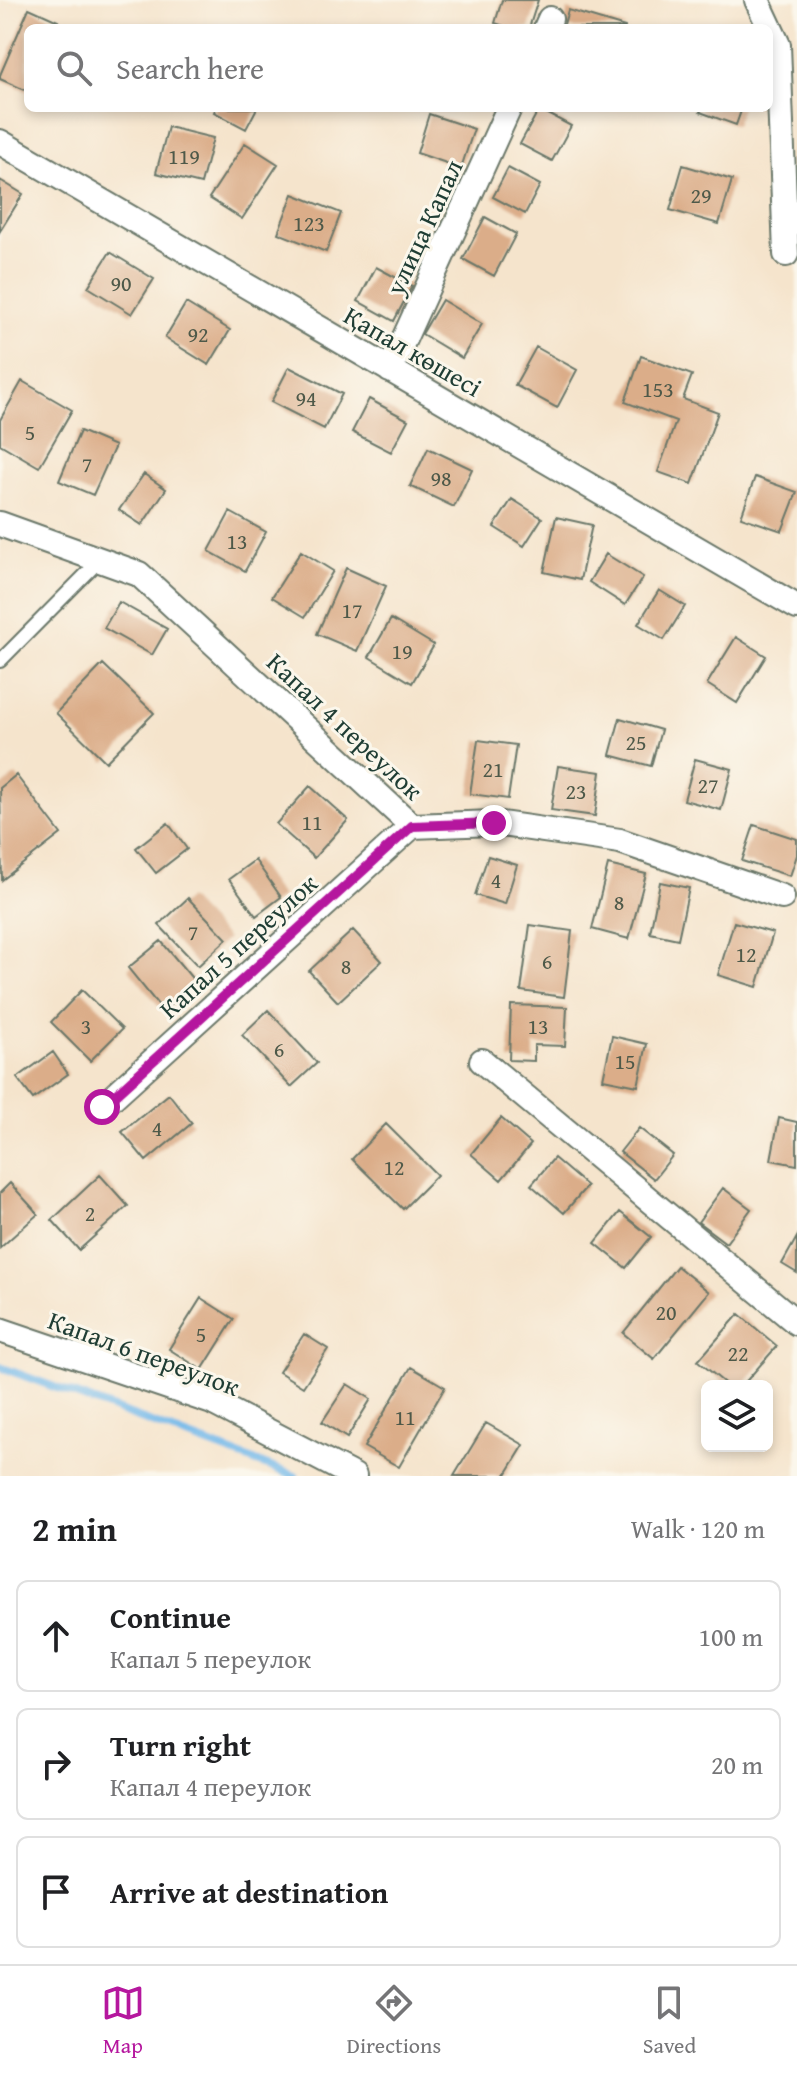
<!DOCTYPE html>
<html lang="en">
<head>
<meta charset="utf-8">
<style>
  body { margin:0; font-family:"Gentium Book Plus",serif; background:#f6f6f6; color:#202124 }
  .controls { position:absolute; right:24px; bottom:24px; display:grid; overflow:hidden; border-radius:12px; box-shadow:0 4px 12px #0003 }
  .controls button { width:72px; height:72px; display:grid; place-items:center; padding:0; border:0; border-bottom:2px solid #e0e0e0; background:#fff; color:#202124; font:40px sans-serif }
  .stop { position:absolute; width:24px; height:24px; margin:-18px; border:6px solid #b5179e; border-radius:50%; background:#fff }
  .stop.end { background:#b5179e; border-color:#fff; box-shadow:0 2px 8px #0008 }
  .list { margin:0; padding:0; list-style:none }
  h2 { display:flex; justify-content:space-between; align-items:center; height:104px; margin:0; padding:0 32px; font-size:34px }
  h2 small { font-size:26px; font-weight:400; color:#757577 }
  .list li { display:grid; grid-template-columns:52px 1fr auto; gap:24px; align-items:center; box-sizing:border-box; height:112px; margin:0 16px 16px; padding:0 16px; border:2px solid #e0e0e0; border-radius:12px }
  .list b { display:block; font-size:30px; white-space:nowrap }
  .list p { margin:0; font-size:26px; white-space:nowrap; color:#757577 }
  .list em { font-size:26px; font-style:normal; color:#757577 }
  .icon { flex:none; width:44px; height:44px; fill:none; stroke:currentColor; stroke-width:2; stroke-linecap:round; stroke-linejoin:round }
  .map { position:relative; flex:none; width:797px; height:1476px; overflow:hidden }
  .search { position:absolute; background:#fff; box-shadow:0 4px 12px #0003; left:24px; right:24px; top:24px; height:88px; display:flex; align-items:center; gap:20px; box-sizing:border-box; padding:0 28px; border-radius:12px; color:#757577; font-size:30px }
  .sheet { height:488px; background:#fff }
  nav { display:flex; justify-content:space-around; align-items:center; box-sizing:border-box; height:112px; border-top:2px solid #e0e0e0; background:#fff; font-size:22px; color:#757577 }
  nav a { display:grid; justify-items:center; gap:4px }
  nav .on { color:#b5179e }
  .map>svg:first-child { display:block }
</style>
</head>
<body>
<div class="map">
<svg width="797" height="1476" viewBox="0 0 797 1476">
  <rect width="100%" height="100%" fill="#fbf7ec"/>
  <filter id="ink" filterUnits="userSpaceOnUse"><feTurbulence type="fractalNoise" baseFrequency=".0125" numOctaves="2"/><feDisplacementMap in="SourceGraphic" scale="16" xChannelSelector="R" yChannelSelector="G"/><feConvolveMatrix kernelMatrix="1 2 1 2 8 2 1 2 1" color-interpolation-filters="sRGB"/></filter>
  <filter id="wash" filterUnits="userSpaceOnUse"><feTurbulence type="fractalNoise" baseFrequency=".006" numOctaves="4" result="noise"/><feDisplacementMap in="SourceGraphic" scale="32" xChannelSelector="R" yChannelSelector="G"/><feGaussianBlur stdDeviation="1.8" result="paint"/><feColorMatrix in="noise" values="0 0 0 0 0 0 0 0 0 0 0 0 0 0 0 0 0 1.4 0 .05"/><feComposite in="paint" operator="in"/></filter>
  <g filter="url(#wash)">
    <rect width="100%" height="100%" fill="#f5e4cc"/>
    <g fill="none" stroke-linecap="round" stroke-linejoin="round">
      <!-- stream -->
      <path stroke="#72b8e9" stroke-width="8" d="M 0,1367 L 295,1476"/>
    </g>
    <g id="blocks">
      <!-- building -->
      <path fill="#dbad89" d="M 502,0 L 538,0 L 529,28 L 510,28 L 495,23 Z
        M 29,8 L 58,21 L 55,28 L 28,28 L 27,91 L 0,79 L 0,75 Z
        M 568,10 L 625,27 L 625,28 L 563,28 Z
        M 216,108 L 257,108 L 246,129 L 214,112 Z
        M 702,108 L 742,108 L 736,125 L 700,112 Z
        M 539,109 L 571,126 L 552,161 L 520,144 Z
        M 429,114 L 474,129 L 461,168 L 417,153 Z
        M 168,127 L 213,138 L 201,184 L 156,173 Z
        M 245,143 L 278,164 L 242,219 L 209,198 Z
        M 683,165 L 732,180 L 719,224 L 670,210 Z
        M 508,168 L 540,185 L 525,214 L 493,197 Z
        M 0,180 L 23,194 L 0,231 Z
        M 293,194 L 341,213 L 326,252 L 278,233 Z
        M 485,217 L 516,234 L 494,276 L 463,259 Z
        M 110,252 L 154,279 L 132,314 L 88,287 Z
        M 376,267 L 412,286 L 394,321 L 358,301 Z
        M 442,300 L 482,324 L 462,358 L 422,334 Z
        M 186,303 L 230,330 L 209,365 L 165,338 Z
        M 536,347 L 577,370 L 557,408 L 515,385 Z
        M 641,356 L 692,375 L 683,399 L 718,412 L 692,484 L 658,472 L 676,421 L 625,402 Z
        M 289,367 L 342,394 L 324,429 L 271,402 Z
        M 22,381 L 72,410 L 39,467 L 0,444 L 0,420 Z
        M 369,399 L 408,420 L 391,452 L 352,432 Z
        M 80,431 L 115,446 L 93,495 L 59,481 Z
        M 428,448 L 472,469 L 454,507 L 410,486 Z
        M 144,474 L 166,489 L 142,525 L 119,510 Z
        M 755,477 L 797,492 L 782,531 L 741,517 Z
        M 512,499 L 542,518 L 524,546 L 494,527 Z
        M 230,512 L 266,532 L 245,571 L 209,551 Z
        M 556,517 L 592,525 L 580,580 L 544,572 Z
        M 301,551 L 333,571 L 305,617 L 272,597 Z
        M 606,554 L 643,577 L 625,605 L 589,582 Z
        M 346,568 L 386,586 L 357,651 L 317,634 Z
        M 659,590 L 685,606 L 664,640 L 638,624 Z
        M 119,602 L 167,629 L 152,655 L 104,628 Z
        M 391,619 L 434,645 L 412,683 L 369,657 Z
        M 736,637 L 766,656 L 737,703 L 707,684 Z
        M 103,664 L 154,713 L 106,762 L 56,713 Z
        M 620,718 L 661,730 L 651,766 L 610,755 Z
        M 478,740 L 516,745 L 508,799 L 470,794 Z
        M 695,759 L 732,769 L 721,810 L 684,800 Z
        M 558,766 L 601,772 L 595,816 L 551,810 Z
        M 16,775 L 61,834 L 2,880 L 0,788 Z
        M 310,786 L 348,820 L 314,858 L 276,824 Z
        M 168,823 L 187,849 L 156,873 L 136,848 Z
        M 754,825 L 797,839 L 797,855 L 790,876 L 742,861 Z
        M 488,856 L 517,865 L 505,904 L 475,895 Z
        M 255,860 L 281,897 L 256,916 L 229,879 Z
        M 608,865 L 646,874 L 629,939 L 592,929 Z
        M 660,882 L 689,888 L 678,939 L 650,933 Z
        M 188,898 L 227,939 L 198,966 L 159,925 Z
        M 734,922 L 773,933 L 757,987 L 718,975 Z
        M 530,925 L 572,931 L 564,997 L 521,991 Z
        M 353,930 L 382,961 L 338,1002 L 309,971 Z
        M 161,941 L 196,983 L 163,1011 L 128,968 Z
        M 82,990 L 122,1029 L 90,1061 L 51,1022 Z
        M 511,1005 L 567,1007 L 565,1046 L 534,1045 L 534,1061 L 509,1060 Z
        M 268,1010 L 317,1063 L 291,1087 L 242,1035 Z
        M 612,1036 L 647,1044 L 638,1086 L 603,1079 Z
        M 53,1052 L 68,1074 L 33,1099 L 17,1078 Z
        M 169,1094 L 192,1123 L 146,1161 L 122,1132 Z
        M 501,1118 L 531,1144 L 501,1180 L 471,1154 Z
        M 779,1118 L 797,1122 L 797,1165 L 771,1160 Z
        M 386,1124 L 437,1175 L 403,1209 L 352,1159 Z
        M 639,1128 L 673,1155 L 654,1179 L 620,1152 Z
        M 554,1158 L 587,1186 L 564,1213 L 531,1185 Z
        M 100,1175 L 128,1206 L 79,1250 L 52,1220 Z
        M 10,1183 L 38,1214 L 0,1248 L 0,1193 Z
        M 723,1188 L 751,1209 L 726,1243 L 698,1222 Z
        M 620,1212 L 651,1237 L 626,1268 L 595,1243 Z
        M 797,1237 L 797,1273 L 782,1264 Z
        M 677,1266 L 709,1292 L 654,1359 L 623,1333 Z
        M 201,1298 L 234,1319 L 202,1370 L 169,1349 Z
        M 739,1314 L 777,1346 L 742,1386 L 728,1386 L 698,1361 Z
        M 304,1334 L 328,1349 L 303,1387 L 279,1372 Z
        M 411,1367 L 445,1387 L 399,1467 L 364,1447 Z
        M 347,1384 L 371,1399 L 347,1438 L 322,1422 Z
        M 486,1423 L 524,1445 L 505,1476 L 454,1476 Z"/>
    </g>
  </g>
  <g filter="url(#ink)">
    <use href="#blocks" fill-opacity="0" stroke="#6a7769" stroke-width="2"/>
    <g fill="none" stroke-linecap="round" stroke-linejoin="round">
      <!-- lane casing -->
      <g stroke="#6a7769" stroke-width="16">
        <path id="lane" d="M 0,661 L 100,560"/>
      </g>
      <!-- street casing -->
      <g stroke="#6a7769" stroke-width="28">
        <path id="street" d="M 757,0 L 778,45 L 786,254
          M 546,28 L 550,19
          M 0,142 L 797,607
          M 390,370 L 509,108
          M 0,524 L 139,574 L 412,826 L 494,823 L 620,841 L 782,897
          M 482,1061 L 797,1323
          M 102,1107 L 412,826
          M 0,1330 L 212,1402 L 354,1476"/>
      </g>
      <!-- lane -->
      <use href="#lane" stroke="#fff" stroke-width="12"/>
      <!-- street -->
      <use href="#street" stroke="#fff" stroke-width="24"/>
    </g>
  </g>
  <g fill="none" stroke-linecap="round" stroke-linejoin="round" filter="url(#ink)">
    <!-- route -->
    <path stroke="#b5179e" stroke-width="10" d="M 102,1107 L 412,826 L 494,823"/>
  </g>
  <g text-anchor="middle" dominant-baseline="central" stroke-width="6" stroke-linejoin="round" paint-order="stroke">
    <!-- number labels -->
    <g font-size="22" fill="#4e5949">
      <text x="184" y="156">119</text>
      <text x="701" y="195">29</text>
      <text x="309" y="223">123</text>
      <text x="121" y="283">90</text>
      <text x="198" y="334">92</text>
      <text x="658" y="389">153</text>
      <text x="306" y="398">94</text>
      <text x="30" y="432">5</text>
      <text x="87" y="464">7</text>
      <text x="441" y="478">98</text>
      <text x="237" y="541">13</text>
      <text x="352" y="610">17</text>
      <text x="402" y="651">19</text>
      <text x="636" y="742">25</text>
      <text x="493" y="769">21</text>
      <text x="708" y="785">27</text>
      <text x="576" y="791">23</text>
      <text x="312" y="822">11</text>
      <text x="496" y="880">4</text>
      <text x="619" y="902">8</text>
      <text x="193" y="932">7</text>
      <text x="746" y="954">12</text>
      <text x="547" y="961">6</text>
      <text x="346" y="966">8</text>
      <text x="86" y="1026">3</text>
      <text x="538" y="1026">13</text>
      <text x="279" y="1049">6</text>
      <text x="625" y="1061">15</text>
      <text x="157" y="1128">4</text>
      <text x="394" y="1167">12</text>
      <text x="90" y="1213">2</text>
      <text x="666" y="1312">20</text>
      <text x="201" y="1334">5</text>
      <text x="738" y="1353">22</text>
      <text x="405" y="1417">11</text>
    </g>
    <!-- street labels -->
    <g font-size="26" fill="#1f3d34" stroke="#fbf7ec">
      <text transform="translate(424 227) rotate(-65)">улица Капал</text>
      <text transform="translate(413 351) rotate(30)">Қапал көшесі</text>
      <text transform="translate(345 726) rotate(43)">Капал 4 переулок</text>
      <text transform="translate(238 946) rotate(-42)">Капал 5 переулок</text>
      <text transform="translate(144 1353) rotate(20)">Капал 6 переулок</text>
    </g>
  </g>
</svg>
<div class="controls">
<button><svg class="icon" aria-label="layers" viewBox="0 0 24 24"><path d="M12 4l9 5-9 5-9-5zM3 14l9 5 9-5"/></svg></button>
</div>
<div class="stop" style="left:102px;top:1107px"></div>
<div class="stop end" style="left:494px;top:823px"></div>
<div class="search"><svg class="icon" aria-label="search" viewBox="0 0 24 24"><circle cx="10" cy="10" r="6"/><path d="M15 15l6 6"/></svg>Search here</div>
</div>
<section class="sheet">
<h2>2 min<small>Walk · 120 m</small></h2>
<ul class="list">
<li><svg class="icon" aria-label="ahead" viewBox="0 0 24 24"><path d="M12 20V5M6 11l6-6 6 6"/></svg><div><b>Continue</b><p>Капал 5 переулок</p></div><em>100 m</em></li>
<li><svg class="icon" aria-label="right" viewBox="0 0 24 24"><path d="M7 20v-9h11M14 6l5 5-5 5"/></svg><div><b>Turn right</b><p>Капал 4 переулок</p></div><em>20 m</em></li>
<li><svg class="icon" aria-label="arrive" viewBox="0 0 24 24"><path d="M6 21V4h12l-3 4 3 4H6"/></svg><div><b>Arrive at destination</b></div></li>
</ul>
</section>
<nav>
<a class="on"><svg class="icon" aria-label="map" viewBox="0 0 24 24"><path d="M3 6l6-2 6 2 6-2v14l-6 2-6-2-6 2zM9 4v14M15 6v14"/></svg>Map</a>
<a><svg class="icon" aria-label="directions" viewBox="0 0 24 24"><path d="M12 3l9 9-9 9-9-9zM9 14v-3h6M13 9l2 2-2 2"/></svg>Directions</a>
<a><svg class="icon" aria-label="saved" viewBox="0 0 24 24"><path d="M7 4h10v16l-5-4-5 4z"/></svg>Saved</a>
</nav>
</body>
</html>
